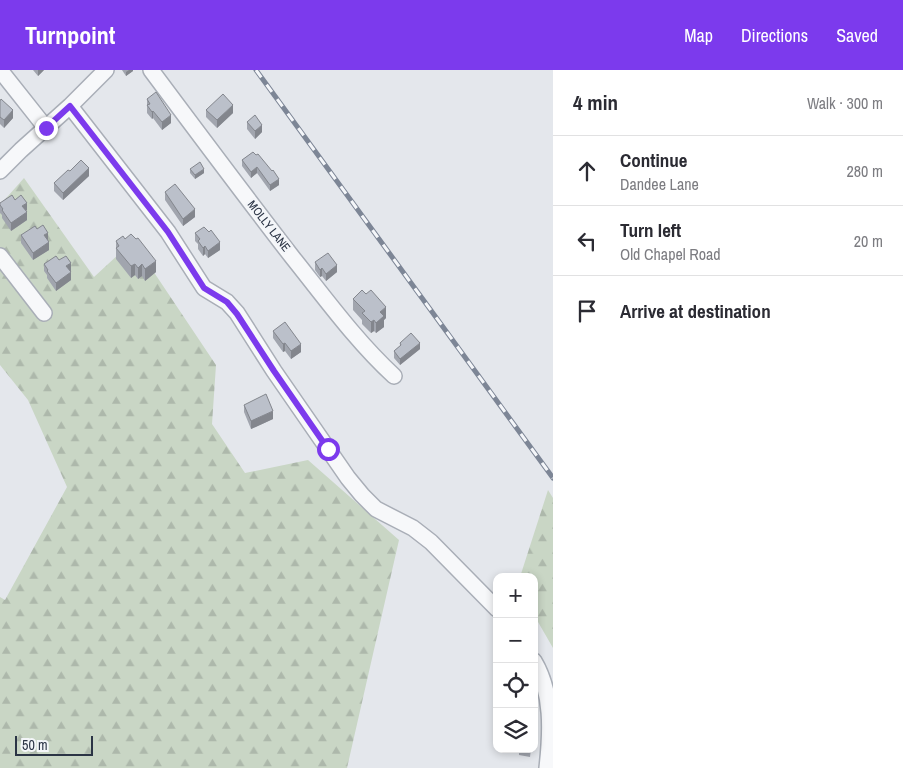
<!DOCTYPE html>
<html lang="en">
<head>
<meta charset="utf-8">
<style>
  body { margin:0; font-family:"Archivo Narrow",sans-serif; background:#f7f7f7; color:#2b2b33 }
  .controls { position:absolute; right:15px; bottom:15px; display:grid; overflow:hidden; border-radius:10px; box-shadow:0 2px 8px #0003 }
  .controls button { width:45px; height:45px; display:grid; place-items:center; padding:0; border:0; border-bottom:1px solid #e1e1e2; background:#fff; color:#2b2b33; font:25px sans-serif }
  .scale { position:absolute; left:15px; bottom:12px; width:78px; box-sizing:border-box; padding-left:5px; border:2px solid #2b3445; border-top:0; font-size:14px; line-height:18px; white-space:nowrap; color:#2b3445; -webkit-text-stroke:4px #f4f6f9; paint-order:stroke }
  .stop { position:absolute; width:15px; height:15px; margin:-11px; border:4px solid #7c3aed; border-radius:50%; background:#fff }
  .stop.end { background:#7c3aed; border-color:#fff; box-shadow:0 1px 5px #0008 }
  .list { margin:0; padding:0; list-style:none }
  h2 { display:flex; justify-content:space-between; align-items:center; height:65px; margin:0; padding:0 20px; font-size:21px }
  h2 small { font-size:16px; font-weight:400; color:#7c7c81 }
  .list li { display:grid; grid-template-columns:32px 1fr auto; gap:15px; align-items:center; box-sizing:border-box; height:70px; padding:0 20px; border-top:1px solid #e1e1e2 }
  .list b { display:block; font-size:19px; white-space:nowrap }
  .list p { margin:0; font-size:16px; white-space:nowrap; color:#7c7c81 }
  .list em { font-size:16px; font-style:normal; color:#7c7c81 }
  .icon { flex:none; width:28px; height:28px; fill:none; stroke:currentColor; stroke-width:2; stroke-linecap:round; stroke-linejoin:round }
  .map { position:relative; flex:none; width:553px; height:698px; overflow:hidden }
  header { display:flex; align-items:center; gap:30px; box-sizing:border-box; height:70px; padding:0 25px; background:#7c3aed; color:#fff }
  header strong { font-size:24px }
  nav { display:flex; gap:28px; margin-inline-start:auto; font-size:18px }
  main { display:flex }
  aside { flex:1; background:#fff }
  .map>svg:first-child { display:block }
</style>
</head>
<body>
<header>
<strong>Turnpoint</strong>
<nav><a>Map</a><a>Directions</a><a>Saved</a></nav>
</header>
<main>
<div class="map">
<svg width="553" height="698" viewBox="0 0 553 698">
  <defs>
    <pattern id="forest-firs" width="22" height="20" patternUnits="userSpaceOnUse" patternTransform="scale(1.25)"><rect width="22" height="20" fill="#c9d6c5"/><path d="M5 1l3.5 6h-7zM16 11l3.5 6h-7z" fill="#adb8ab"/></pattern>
  </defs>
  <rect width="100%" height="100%" fill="#e4e7ec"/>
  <!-- forest -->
  <path fill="url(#forest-firs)" d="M 24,108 L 94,207 L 133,171 L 216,295 L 212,354 L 245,403 L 308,390 L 399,470 L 347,698 L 0,698 L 0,527 L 5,530 L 67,417 L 28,330 L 0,295 L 0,135 Z
    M 548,420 L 553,428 L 553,578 L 534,545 L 534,507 L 520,507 Z"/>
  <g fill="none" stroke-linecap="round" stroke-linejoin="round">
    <!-- minor casing -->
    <g stroke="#a9aeb7" stroke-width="18">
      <path id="minor" d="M 0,0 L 46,58
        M 151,0 C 198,63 245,126 293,188 C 325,228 356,271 394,306
        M 70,36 L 168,162 L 204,218 L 227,232 L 237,243 L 274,301 L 348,408 L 362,425 L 376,439 L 413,458 L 431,472 L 497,539
        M 0,101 L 21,80 L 70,36 L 106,0
        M 0,186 L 44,243
        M 534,591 C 553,623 551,662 547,698"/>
    </g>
    <!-- minor -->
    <use href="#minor" stroke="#f7f8fa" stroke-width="15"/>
    <!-- rail casing -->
    <g stroke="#7d8696" stroke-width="5">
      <path id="rail" d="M 256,0 L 553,408"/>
    </g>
    <!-- rail -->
    <use href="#rail" stroke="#f4f6f9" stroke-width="3" stroke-dasharray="9" stroke-linecap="butt"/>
  </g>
  <!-- wall -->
  <path fill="#a1a5ae" d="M 33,0 L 44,0 L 38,6 Z
    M 122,0 L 133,0 L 133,1 L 126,6 Z
    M 147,29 L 171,53 L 162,60 L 153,48 L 152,49 L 147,43 Z
    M 0,31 L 13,48 L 4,58 L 0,54 Z
    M 206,40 L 233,43 L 217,58 L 206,47 Z
    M 247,52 L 262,62 L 255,69 L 247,59 Z
    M 253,82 L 279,115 L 270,121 L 257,103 L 251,108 L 242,96 L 242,90 Z
    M 190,99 L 204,103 L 195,109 L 190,103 Z
    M 70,101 L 89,106 L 63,130 L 54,121 L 54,113 Z
    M 165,122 L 195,147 L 183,156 L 165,130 Z
    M 15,130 L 27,140 L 26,141 L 27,150 L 11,161 L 2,148 L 2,145 L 0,143 L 0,133 Z
    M 37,159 L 48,170 L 48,171 L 49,180 L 33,190 L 21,173 L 21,165 Z
    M 195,163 L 220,180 L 208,188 L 205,184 L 203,186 L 198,179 L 198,174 L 195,171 Z
    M 116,171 L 156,202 L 145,211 L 142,206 L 138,209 L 135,205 L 131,208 L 116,189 Z
    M 59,190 L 71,201 L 70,201 L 71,210 L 56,221 L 47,208 L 47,205 L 44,201 L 44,194 Z
    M 315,192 L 337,202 L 326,211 L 322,206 L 320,207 L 315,200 Z
    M 353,229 L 386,248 L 384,250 L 384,257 L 376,263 L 374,261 L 371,263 L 362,254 L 362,250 L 353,240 Z
    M 273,261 L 301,282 L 291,289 L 285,281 L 283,282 L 273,268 Z
    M 400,273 L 420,279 L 400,295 L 394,288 L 394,281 L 400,276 Z
    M 244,335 L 273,349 L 251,359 L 244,342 Z
    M 506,679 L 531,679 L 530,687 L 519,685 L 519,682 Z"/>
  <!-- shaded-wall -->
  <path fill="#83868d" d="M 38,0 L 44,0 L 38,6 Z
    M 129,0 L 133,0 L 133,1 L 126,6 L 126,2 Z
    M 233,35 L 233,43 L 217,58 L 217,50 Z
    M 13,40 L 13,48 L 4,58 L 4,50 Z
    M 153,41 L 153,48 L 152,49 L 152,42 Z
    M 171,45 L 171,53 L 162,60 L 162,52 Z
    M 262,55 L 262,62 L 255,69 L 255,61 Z
    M 257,97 L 257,103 L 251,108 L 251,102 Z
    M 89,98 L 89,106 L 63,130 L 63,123 Z
    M 204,99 L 204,103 L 195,109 L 195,105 Z
    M 279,109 L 279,115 L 270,121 L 270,115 Z
    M 27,133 L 27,140 L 22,143 L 22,136 Z
    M 195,139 L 195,147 L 183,156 L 183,149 Z
    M 27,142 L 27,150 L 11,161 L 11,153 Z
    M 48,163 L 48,170 L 44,173 L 44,165 Z
    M 49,172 L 49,180 L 33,190 L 33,183 Z
    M 220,172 L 220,180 L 208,188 L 208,181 Z
    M 205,176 L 205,184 L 203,186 L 203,178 Z
    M 156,191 L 156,202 L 145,211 L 145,199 Z
    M 71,193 L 71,201 L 66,204 L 66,196 Z
    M 135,194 L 135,205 L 131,208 L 131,196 Z
    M 142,194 L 142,206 L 138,209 L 138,198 Z
    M 337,195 L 337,202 L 326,211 L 326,204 Z
    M 322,198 L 322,206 L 320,207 L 320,200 Z
    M 71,202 L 71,210 L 56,221 L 56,213 Z
    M 386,237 L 386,248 L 384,250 L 384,257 L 376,263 L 376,253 L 380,242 Z
    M 374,250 L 374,261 L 371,263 L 371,252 Z
    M 285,273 L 285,281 L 283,282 L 283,274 Z
    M 420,273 L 420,279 L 400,295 L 400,289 Z
    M 301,274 L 301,282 L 291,289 L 291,281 Z
    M 273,341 L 273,349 L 251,359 L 251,351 Z"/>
  <!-- building -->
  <path fill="#bbc0ca" stroke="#83868d" d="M 156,22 L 171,45 L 162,52 L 153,41 L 152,42 L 147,35 L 150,34 L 147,29 Z
    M 223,24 L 233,35 L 217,50 L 206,40 Z
    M 1,29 L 13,40 L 4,50 L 0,47 L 0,31 Z
    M 255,45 L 262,55 L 255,61 L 247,52 Z
    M 253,82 L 256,85 L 258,84 L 272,101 L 273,100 L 279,109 L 270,115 L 257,97 L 251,102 L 242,90 Z
    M 81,90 L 89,98 L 63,123 L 54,113 L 68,100 L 70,101 Z
    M 200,92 L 204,99 L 195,105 L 190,99 Z
    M 175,114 L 195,139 L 183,149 L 165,122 Z
    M 12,125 L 15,130 L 21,125 L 27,133 L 22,136 L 27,142 L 11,153 L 2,140 L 3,139 L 0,135 L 0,133 Z
    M 43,155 L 48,163 L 44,165 L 49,172 L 33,183 L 21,165 L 35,156 L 37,159 Z
    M 204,157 L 209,162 L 211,160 L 220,172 L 208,181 L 205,176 L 203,178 L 198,171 L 200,169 L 195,163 Z
    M 131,164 L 136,169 L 138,168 L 156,191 L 145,199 L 142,194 L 138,198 L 135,194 L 131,196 L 116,178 L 119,176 L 116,171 L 123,166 L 125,169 Z
    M 328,183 L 337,195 L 326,204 L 322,198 L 320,200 L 315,192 Z
    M 56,186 L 59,190 L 66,186 L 71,193 L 66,196 L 71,202 L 56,213 L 47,201 L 48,200 L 44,194 Z
    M 362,220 L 366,224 L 371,220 L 386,237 L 380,242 L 384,246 L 376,253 L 374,250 L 371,252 L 362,243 L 365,241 L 353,229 Z
    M 285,252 L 301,274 L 291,281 L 285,273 L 283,274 L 273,261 Z
    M 411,263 L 420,273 L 400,289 L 394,281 L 401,275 L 400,273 Z
    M 266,324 L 273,341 L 251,351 L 244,335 Z"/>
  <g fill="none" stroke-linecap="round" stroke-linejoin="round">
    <!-- route -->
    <path stroke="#7c3aed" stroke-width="6" d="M 46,58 L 70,36 L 168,162 L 204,218 L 227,232 L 237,244 L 274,301 L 328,379"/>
  </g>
  <g text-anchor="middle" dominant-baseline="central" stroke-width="5" stroke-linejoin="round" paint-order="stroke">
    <!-- street labels -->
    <g font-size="12" fill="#2b3445" stroke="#f4f6f9">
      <text transform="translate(269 156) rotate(52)">MOLLY LANE</text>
    </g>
  </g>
</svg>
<div class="controls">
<button>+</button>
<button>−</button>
<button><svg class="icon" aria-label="locate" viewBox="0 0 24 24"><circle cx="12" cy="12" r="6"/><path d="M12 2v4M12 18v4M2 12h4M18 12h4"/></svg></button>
<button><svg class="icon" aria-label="layers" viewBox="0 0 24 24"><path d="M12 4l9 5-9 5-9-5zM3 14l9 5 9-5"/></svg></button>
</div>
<div class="scale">50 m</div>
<div class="stop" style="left:328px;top:379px"></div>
<div class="stop end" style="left:46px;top:58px"></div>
</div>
<aside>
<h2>4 min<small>Walk · 300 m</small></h2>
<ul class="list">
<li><svg class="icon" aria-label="ahead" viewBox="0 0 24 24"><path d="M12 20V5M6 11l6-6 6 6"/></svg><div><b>Continue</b><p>Dandee Lane</p></div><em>280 m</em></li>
<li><svg class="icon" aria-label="left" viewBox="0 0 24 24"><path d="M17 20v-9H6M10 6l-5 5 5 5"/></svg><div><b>Turn left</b><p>Old Chapel Road</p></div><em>20 m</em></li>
<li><svg class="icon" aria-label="arrive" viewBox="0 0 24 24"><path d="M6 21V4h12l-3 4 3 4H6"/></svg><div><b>Arrive at destination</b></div></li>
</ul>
</aside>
</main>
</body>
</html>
